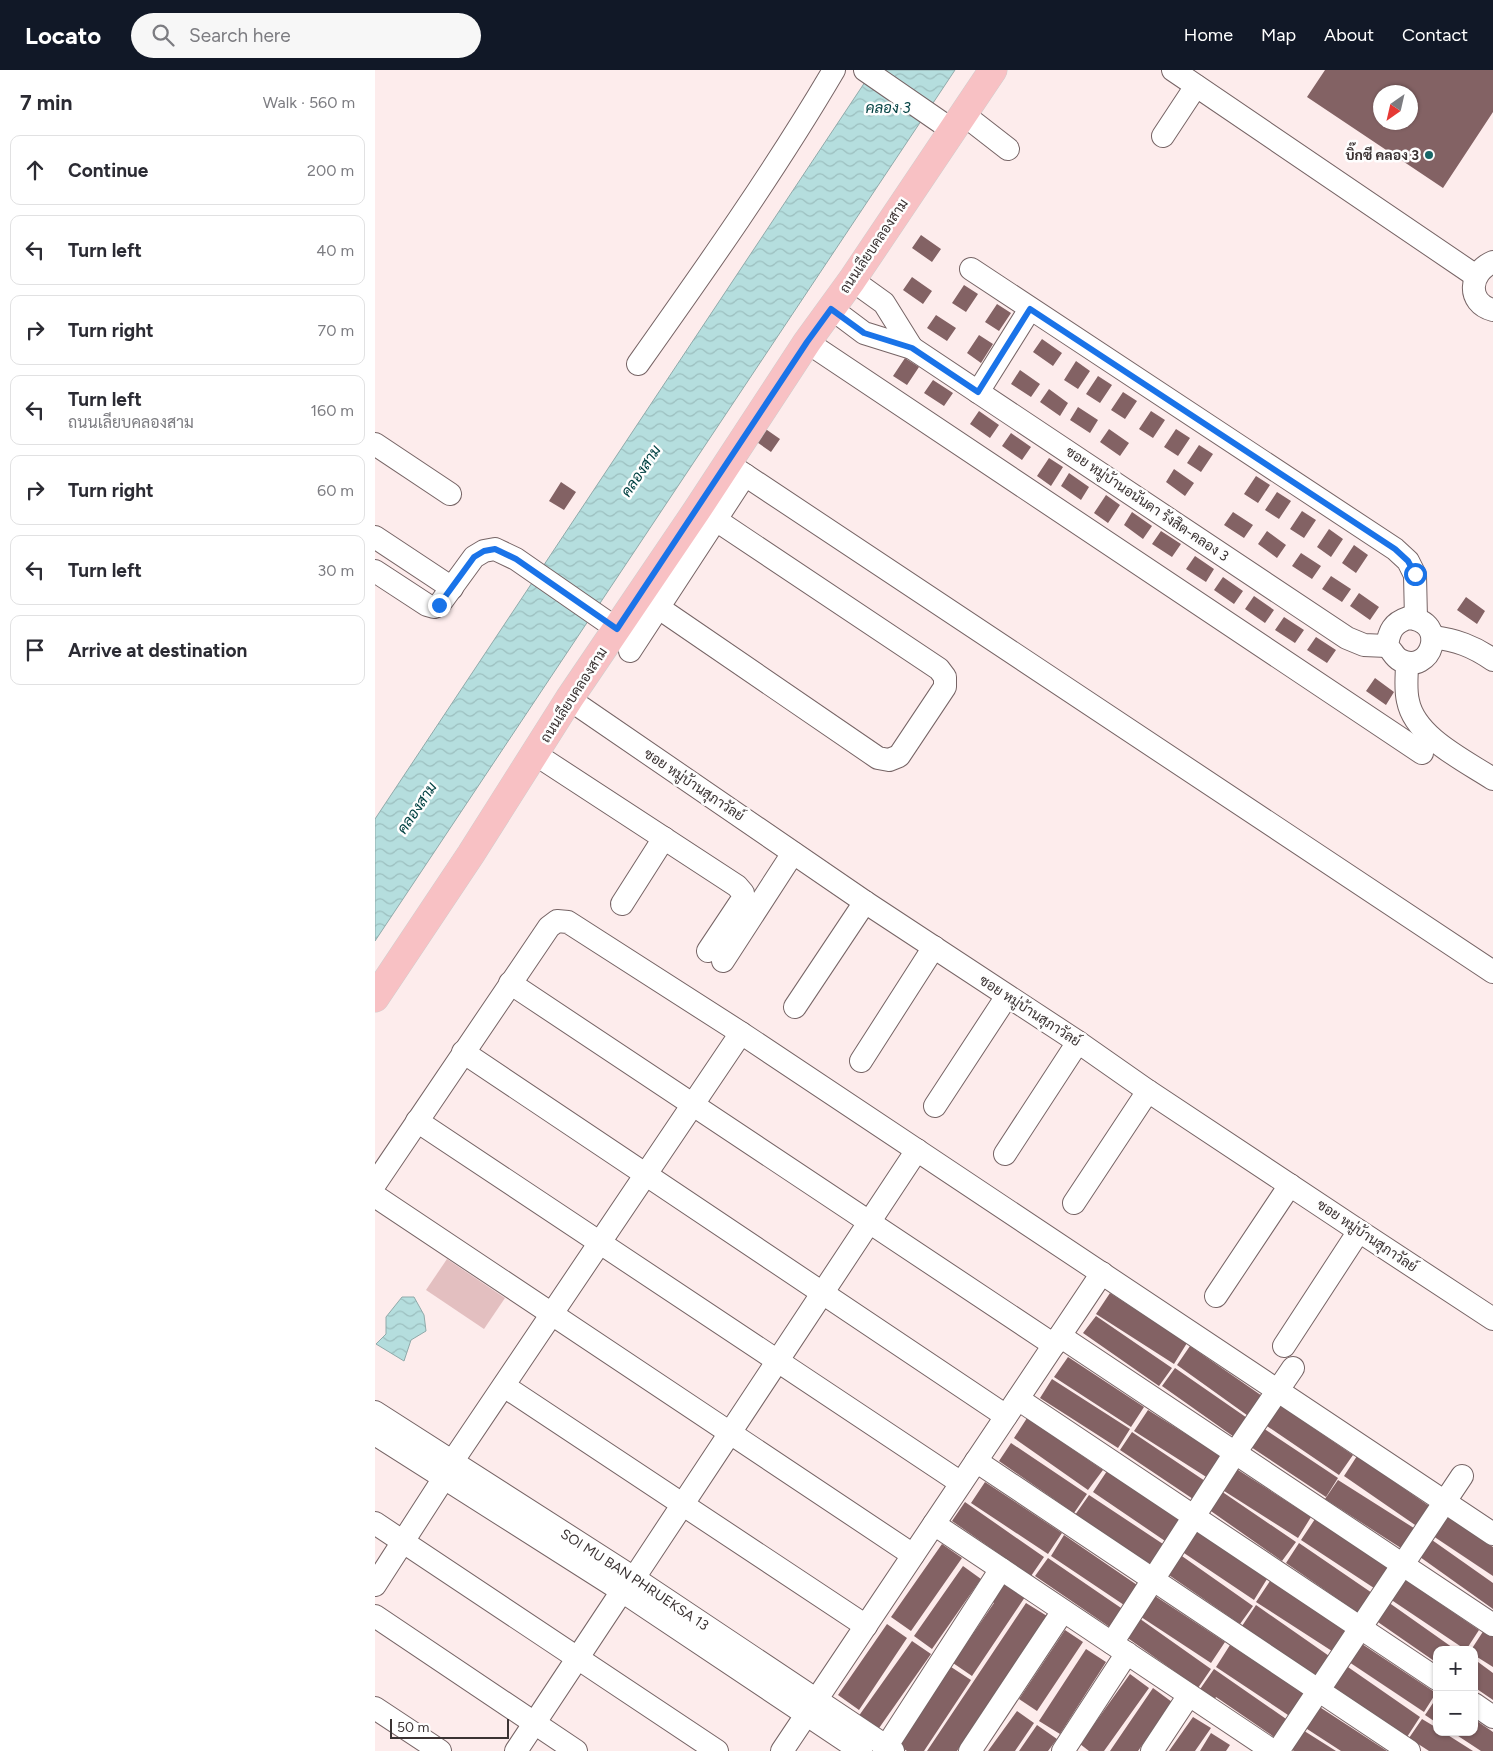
<!DOCTYPE html>
<html lang="en">
<head>
<meta charset="utf-8">
<style>
  body { margin:0; font-family:Figtree,Sarabun,sans-serif; background:#f7f7f7; color:#2b2b33 }
  .controls { position:absolute; right:15px; bottom:15px; display:grid; overflow:hidden; border-radius:10px; box-shadow:0 1px 4px #0004 }
  .controls button { width:45px; height:45px; display:grid; place-items:center; padding:0; border:0; border-bottom:1px solid #e1e1e2; background:#fff; color:#2b2b33; font:25px sans-serif }
  .compass { position:absolute; left:998px; top:15px; width:45px; height:45px; border-radius:50%; background:#fff; box-shadow:0 1px 4px #0004; rotate:214deg }
  .scale { position:absolute; left:15px; bottom:12px; width:119px; box-sizing:border-box; padding-left:5px; border:2px solid #3a3232; border-top:0; font-size:14px; line-height:18px; white-space:nowrap; color:#3a3232; -webkit-text-stroke:4px #fefefe; paint-order:stroke }
  .stop { position:absolute; width:15px; height:15px; margin:-11px; border:4px solid #1a73e8; border-radius:50%; background:#fff }
  .stop.end { background:#1a73e8; border-color:#fff; box-shadow:0 1px 5px #0008 }
  .list { margin:0; padding:0; list-style:none }
  h2 { display:flex; justify-content:space-between; align-items:center; height:65px; margin:0; padding:0 20px; font-size:21px }
  h2 small { font-size:16px; font-weight:400; color:#7c7c81 }
  .list li { display:grid; grid-template-columns:32px 1fr auto; gap:15px; align-items:center; box-sizing:border-box; height:70px; margin:0 10px 10px; padding:0 10px; border:1px solid #e1e1e2; border-radius:10px }
  .list b { display:block; font-size:19px; white-space:nowrap }
  .list p { margin:0; font-size:16px; white-space:nowrap; color:#7c7c81 }
  .list em { font-size:16px; font-style:normal; color:#7c7c81 }
  .icon { flex:none; width:28px; height:28px; fill:none; stroke:currentColor; stroke-width:2; stroke-linecap:round; stroke-linejoin:round }
  .map { position:relative; flex:none; width:1118px; height:1681px; overflow:hidden }
  header { display:flex; align-items:center; gap:30px; box-sizing:border-box; height:70px; padding:0 25px; background:#111827; color:#fff }
  header strong { font-size:24px }
  nav { display:flex; gap:28px; margin-inline-start:auto; font-size:18px }
  .search { width:350px; height:45px; background:#f7f7f7; display:flex; align-items:center; gap:12px; box-sizing:border-box; padding:0 18px; border-radius:28px; color:#7c7c81; font-size:19px }
  main { display:flex }
  aside { flex:1; background:#fff }
  .map>svg:first-child { display:block }
</style>
</head>
<body>
<header>
<strong>Locato</strong>
<div class="search"><svg class="icon" aria-label="search" viewBox="0 0 24 24"><circle cx="10" cy="10" r="6"/><path d="M15 15l6 6"/></svg>Search here</div>
<nav><a>Home</a><a>Map</a><a>About</a><a>Contact</a></nav>
</header>
<main>
<aside>
<h2>7 min<small>Walk · 560 m</small></h2>
<ul class="list">
<li><svg class="icon" aria-label="ahead" viewBox="0 0 24 24"><path d="M12 20V5M6 11l6-6 6 6"/></svg><div><b>Continue</b></div><em>200 m</em></li>
<li><svg class="icon" aria-label="left" viewBox="0 0 24 24"><path d="M17 20v-9H6M10 6l-5 5 5 5"/></svg><div><b>Turn left</b></div><em>40 m</em></li>
<li><svg class="icon" aria-label="right" viewBox="0 0 24 24"><path d="M7 20v-9h11M14 6l5 5-5 5"/></svg><div><b>Turn right</b></div><em>70 m</em></li>
<li><svg class="icon" aria-label="left" viewBox="0 0 24 24"><path d="M17 20v-9H6M10 6l-5 5 5 5"/></svg><div><b>Turn left</b><p>ถนนเลียบคลองสาม</p></div><em>160 m</em></li>
<li><svg class="icon" aria-label="right" viewBox="0 0 24 24"><path d="M7 20v-9h11M14 6l5 5-5 5"/></svg><div><b>Turn right</b></div><em>60 m</em></li>
<li><svg class="icon" aria-label="left" viewBox="0 0 24 24"><path d="M17 20v-9H6M10 6l-5 5 5 5"/></svg><div><b>Turn left</b></div><em>30 m</em></li>
<li><svg class="icon" aria-label="arrive" viewBox="0 0 24 24"><path d="M6 21V4h12l-3 4 3 4H6"/></svg><div><b>Arrive at destination</b></div></li>
</ul>
</aside>
<div class="map">
<svg width="1118" height="1681" viewBox="0 0 1118 1681">
  <defs>
    <pattern id="water-waves" width="16" height="10" patternUnits="userSpaceOnUse" patternTransform="scale(1.25)"><rect width="16" height="10" fill="#b5dede"/><path d="M0 5q4-4 8 0t8 0" fill="none" stroke="#9cbfbf"/></pattern>
  </defs>
  <rect width="100%" height="100%" fill="#fdecec"/>
  <!-- park -->
  <path fill="#e3bfc0" d="M 72,1189 L 130,1228 L 109,1259 L 51,1220 Z"/>
  <!-- water -->
  <path fill="url(#water-waves)" stroke="#90aaaa" d="M 498,0 L 580,0 L 0,871 L 0,749 Z
    M 27,1227 L 39,1227 L 49,1245 L 51,1261 L 36,1270 L 29,1291 L 1,1274 L 11,1264 L 11,1247 Z"/>
  <!-- building -->
  <path fill="#836264" fill-rule="evenodd" d="M 950,0 L 1118,0 L 1118,42 L 1068,118 L 932,27 ZM 1006,22 L 1036,22 L 1036,52 L 1006,52 Z
    M 546,165 L 566,179 L 557,192 L 537,178 Z
    M 537,207 L 557,221 L 548,234 L 528,220 Z
    M 589,215 L 603,224 L 591,242 L 577,233 Z
    M 622,234 L 636,243 L 624,261 L 610,252 Z
    M 561,245 L 581,258 L 572,271 L 552,258 Z
    M 604,265 L 618,274 L 606,293 L 592,283 Z
    M 667,269 L 687,283 L 678,296 L 658,282 Z
    M 530,288 L 544,297 L 532,315 L 518,306 Z
    M 701,291 L 715,301 L 703,319 L 689,310 Z
    M 645,300 L 665,314 L 656,327 L 636,314 Z
    M 723,306 L 737,315 L 725,333 L 711,324 Z
    M 558,310 L 578,323 L 569,336 L 549,323 Z
    M 674,319 L 693,333 L 685,346 L 665,332 Z
    M 748,322 L 762,331 L 750,349 L 736,340 Z
    M 703,337 L 723,350 L 715,363 L 695,350 Z
    M 604,341 L 624,355 L 615,368 L 595,354 Z
    M 776,341 L 790,350 L 778,368 L 764,359 Z
    M 385,355 L 405,369 L 396,382 L 376,368 Z
    M 734,359 L 754,373 L 745,386 L 725,372 Z
    M 801,359 L 815,368 L 803,386 L 789,377 Z
    M 636,363 L 656,377 L 647,390 L 627,376 Z
    M 824,375 L 838,384 L 826,402 L 812,393 Z
    M 674,388 L 688,397 L 676,416 L 662,406 Z
    M 799,399 L 819,413 L 810,426 L 791,412 Z
    M 694,403 L 714,417 L 706,430 L 686,416 Z
    M 881,406 L 895,415 L 883,433 L 869,424 Z
    M 186,412 L 201,422 L 189,440 L 174,431 Z
    M 902,422 L 916,431 L 904,449 L 890,440 Z
    M 731,425 L 745,435 L 733,453 L 719,443 Z
    M 927,441 L 941,450 L 929,468 L 915,459 Z
    M 757,442 L 777,456 L 768,469 L 749,455 Z
    M 858,442 L 878,455 L 869,468 L 849,455 Z
    M 954,459 L 968,469 L 956,487 L 942,477 Z
    M 786,461 L 806,474 L 797,487 L 777,474 Z
    M 892,461 L 911,475 L 902,488 L 883,474 Z
    M 979,475 L 993,485 L 981,503 L 967,493 Z
    M 926,483 L 946,496 L 937,509 L 917,496 Z
    M 820,486 L 839,499 L 831,512 L 811,499 Z
    M 956,506 L 976,519 L 967,532 L 947,519 Z
    M 848,507 L 868,521 L 859,534 L 839,520 Z
    M 984,523 L 1004,537 L 995,550 L 975,536 Z
    M 879,526 L 899,540 L 890,553 L 870,539 Z
    M 1091,527 L 1110,541 L 1102,554 L 1082,540 Z
    M 909,547 L 929,560 L 920,573 L 900,560 Z
    M 941,567 L 961,580 L 952,593 L 932,580 Z
    M 1000,608 L 1019,622 L 1011,635 L 991,621 Z
    M 735,1223 L 812,1273 L 799,1294 L 721,1244 Z
    M 721,1246 L 797,1298 L 784,1316 L 708,1263 Z
    M 815,1276 L 890,1328 L 876,1348 L 802,1295 Z
    M 693,1287 L 769,1337 L 756,1357 L 679,1307 Z
    M 800,1298 L 875,1350 L 862,1369 L 787,1316 Z
    M 677,1309 L 755,1359 L 743,1378 L 665,1328 Z
    M 900,1332 L 978,1385 L 964,1405 L 886,1352 Z
    M 773,1340 L 849,1388 L 836,1410 L 759,1361 Z
    M 652,1348 L 728,1400 L 713,1420 L 639,1368 Z
    M 888,1358 L 963,1408 L 951,1427 L 876,1377 Z
    M 757,1362 L 833,1413 L 821,1431 L 745,1380 Z
    M 636,1373 L 712,1424 L 699,1443 L 624,1391 Z
    M 982,1386 L 1057,1438 L 1043,1457 L 969,1406 Z
    M 860,1398 L 936,1447 L 923,1468 L 846,1419 Z
    M 732,1401 L 807,1452 L 793,1473 L 718,1422 Z
    M 963,1410 L 1042,1460 L 1029,1480 L 950,1429 Z
    M 610,1412 L 687,1463 L 673,1484 L 596,1433 Z
    M 846,1421 L 921,1472 L 907,1491 L 833,1439 Z
    M 714,1425 L 791,1476 L 778,1496 L 700,1445 Z
    M 590,1432 L 669,1487 L 656,1506 L 577,1451 Z
    M 1068,1443 L 1118,1477 L 1118,1506 L 1055,1464 Z
    M 940,1449 L 1016,1499 L 1002,1520 L 926,1470 Z
    M 817,1458 L 892,1509 L 879,1530 L 803,1479 Z
    M 689,1465 L 765,1517 L 752,1537 L 676,1486 Z
    M 1057,1470 L 1118,1513 L 1118,1539 L 1045,1487 Z
    M 924,1473 L 1000,1525 L 986,1545 L 911,1493 Z
    M 567,1474 L 587,1488 L 536,1561 L 516,1547 Z
    M 804,1484 L 878,1536 L 865,1554 L 791,1503 Z
    M 673,1488 L 749,1540 L 736,1558 L 660,1506 Z
    M 588,1496 L 606,1509 L 557,1579 L 539,1566 Z
    M 1029,1509 L 1104,1560 L 1091,1580 L 1015,1529 Z
    M 895,1511 L 973,1562 L 960,1583 L 881,1532 Z
    M 628,1513 L 650,1527 L 597,1606 L 578,1593 L 619,1533 L 616,1531 Z
    M 774,1522 L 850,1572 L 836,1593 L 760,1543 Z
    M 1013,1532 L 1081,1580 L 1062,1580 L 1062,1593 L 1000,1550 Z
    M 651,1533 L 672,1546 L 582,1681 L 552,1681 Z
    M 881,1535 L 957,1588 L 943,1608 L 867,1556 Z
    M 761,1546 L 836,1599 L 823,1618 L 747,1564 Z
    M 512,1554 L 532,1568 L 484,1640 L 463,1625 Z
    M 690,1560 L 708,1572 L 662,1641 L 644,1629 Z
    M 1109,1560 L 1118,1566 L 1118,1597 L 1099,1585 L 1099,1580 L 1096,1580 Z
    M 537,1571 L 556,1584 L 502,1661 L 483,1647 Z
    M 987,1574 L 1061,1623 L 1049,1642 L 974,1592 Z
    M 855,1575 L 931,1625 L 916,1647 L 841,1597 Z
    M 711,1579 L 731,1592 L 685,1664 L 664,1651 Z
    M 1099,1589 L 1118,1603 L 1118,1630 L 1099,1617 Z
    M 573,1595 L 596,1610 L 549,1681 L 532,1681 L 521,1674 Z
    M 970,1595 L 1045,1647 L 1032,1667 L 956,1615 Z
    M 839,1599 L 914,1651 L 902,1669 L 841,1627 L 838,1632 L 823,1622 Z
    M 755,1604 L 774,1618 L 729,1681 L 714,1681 L 705,1674 Z
    M 778,1618 L 797,1632 L 763,1681 L 735,1681 Z
    M 1062,1627 L 1062,1653 L 1050,1645 Z
    M 943,1636 L 1012,1681 L 966,1681 L 929,1657 Z
    M 642,1641 L 659,1653 L 640,1681 L 613,1681 Z
    M 818,1647 L 836,1658 L 820,1681 L 794,1681 Z
    M 1047,1649 L 1062,1658 L 1062,1662 L 1068,1662 L 1098,1681 L 1054,1681 L 1034,1668 Z
    M 1099,1649 L 1118,1662 L 1118,1681 L 1106,1681 L 1077,1662 L 1099,1662 Z
    M 662,1655 L 682,1669 L 673,1681 L 644,1681 Z
    M 923,1657 L 961,1681 L 919,1681 L 911,1676 Z
    M 836,1663 L 855,1675 L 851,1681 L 825,1681 Z"/>
  <g fill="none" stroke-linecap="round" stroke-linejoin="round">
    <!-- minor casing -->
    <g stroke="#766465" stroke-width="24">
      <g id="minor">
        <path d="M 490,0 L 577,60"/>
        <path d="M 798,0 L 1101,206"/>
        <path d="M 588,44 L 633,79"/>
        <path d="M 788,66 L 821,16"/>
        <path d="M 1118,192 C 1094,202 1091,233 1118,240"/>
        <path d="M 596,199 L 1020,479 L 1033,491 L 1040,505 L 1041,549"/>
        <path d="M 477,210 L 509,233 L 537,278"/>
        <path d="M 457,239 L 489,263 L 537,278 L 972,568 L 989,575 L 1012,576"/>
        <path d="M 432,272 L 1047,683"/>
        <path d="M 263,294 C 331,198 399,102 459,0"/>
        <path d="M 603,322 L 655,239"/>
        <path d="M 0,374 L 75,424"/>
        <path d="M 352,393 L 1118,902"/>
        <path d="M 0,467 L 77,518"/>
        <path d="M 0,501 L 52,535 L 59,537 L 64,535 L 99,487 L 109,481 L 120,479 L 141,489 L 242,559"/>
        <path d="M 284,538 L 503,688 L 514,690 L 524,686 L 570,617 L 570,607 L 564,599 L 341,450 L 322,440"/>
        <path d="M 1033,548 C 1075,551 1056,606 1025,590 C 1019,587 1017,580 1012,576 C 1014,561 1018,553 1033,548 Z"/>
        <path d="M 1058,567 C 1081,570 1098,576 1118,590"/>
        <path d="M 255,581 L 370,405"/>
        <path d="M 1032,593 C 1032,605 1030,619 1033,631 C 1040,667 1089,690 1118,709"/>
        <path d="M 194,629 L 490,832 L 703,972 L 773,1021 L 984,1161 L 1118,1249"/>
        <path d="M 160,684 L 362,816 L 368,823 L 367,830 L 333,881"/>
        <path d="M 247,834 L 289,768"/>
        <path d="M 348,891 L 418,783"/>
        <path d="M 135,913 L 679,1275"/>
        <path d="M 420,937 L 490,832"/>
        <path d="M 88,982 L 631,1346"/>
        <path d="M 486,991 L 559,877"/>
        <path d="M 560,1036 L 632,926"/>
        <path d="M 42,1051 L 586,1413"/>
        <path d="M 630,1084 L 703,972"/>
        <path d="M 0,1114 L 174,857 L 182,851 L 193,852 L 366,963 L 1118,1464"/>
        <path d="M 0,1126 L 538,1485"/>
        <path d="M 699,1133 L 773,1021"/>
        <path d="M 841,1226 L 915,1115"/>
        <path d="M 685,1266 L 1118,1555"/>
        <path d="M 909,1276 L 984,1161"/>
        <path d="M 129,1316 L 491,1556"/>
        <path d="M 643,1329 L 1062,1609"/>
        <path id="s1" d="M 0,1342 L 259,1508 L 518,1681"/>
        <path d="M 0,1364 L 247,1521 L 486,1681"/>
        <path d="M 601,1391 L 1034,1681"/>
        <path d="M 77,1392 L 366,963"/>
        <path d="M 0,1453 L 342,1681"/>
        <path d="M 559,1454 L 898,1681"/>
        <path d="M 259,1508 L 542,1080"/>
        <path d="M 0,1515 L 69,1408"/>
        <path d="M 0,1546 L 201,1681"/>
        <path d="M 737,1573 L 860,1383 L 918,1298"/>
        <path d="M 1099,1634 L 1118,1647"/>
        <path d="M 0,1638 L 65,1681"/>
        <path d="M 511,1677 L 626,1499"/>
        <path d="M 141,1681 L 247,1521"/>
        <path d="M 407,1681 L 727,1203"/>
        <path d="M 595,1681 L 688,1541"/>
        <path d="M 688,1681 L 752,1583"/>
        <path d="M 777,1681 L 814,1625"/>
        <path d="M 903,1681 L 1087,1406"/>
      </g>
    </g>
    <!-- major casing -->
    <g stroke="#d0cece" stroke-width="29">
      <path id="major" d="M 0,928 L 96,784 L 194,629 L 322,440 L 432,272 L 477,210 L 618,0"/>
    </g>
    <!-- minor -->
    <use href="#minor" stroke="#fff" stroke-width="22"/>
    <!-- major -->
    <use href="#major" stroke="#f8c1c4" stroke-width="28"/>
  </g>
  <g fill="none" stroke-linecap="round" stroke-linejoin="round">
    <!-- route -->
    <path stroke="#1a73e8" stroke-width="6" d="M 64,535 L 99,487 L 109,481 L 120,479 L 141,489 L 242,559 L 432,272 L 456,239 L 489,263 L 537,278 L 603,322 L 655,239 L 1020,479 L 1033,491 L 1040,504"/>
  </g>
  <!-- markers -->
  <circle fill="#186667" stroke="#fefefe" stroke-width="2" cx="1054" cy="85" r="5"/>
  <g text-anchor="middle" dominant-baseline="central" stroke-width="5" stroke-linejoin="round" paint-order="stroke">
    <!-- poi labels -->
    <g font-size="14" font-weight="bold" fill="#3a3232" stroke="#fefefe" text-anchor="end">
      <text x="1044" y="85">บิ๊กซี คลอง 3</text>
    </g>
    <!-- street labels -->
    <g font-size="14" fill="#3a3232" stroke="#fefefe">
      <text transform="translate(499 176) rotate(-56)">ถนนเลียบคลองสาม</text>
      <text transform="translate(772 434) rotate(34)">ซอย หมู่บ้านอนันดา รังสิต-คลอง 3</text>
      <text transform="translate(199 625) rotate(-57)">ถนนเลียบคลองสาม</text>
      <text transform="translate(319 715) rotate(34)">ซอย หมู่บ้านสุภาวัลย์</text>
      <text transform="translate(655 941) rotate(33)">ซอย หมู่บ้านสุภาวัลย์</text>
      <text transform="translate(992 1166) rotate(34)">ซอย หมู่บ้านสุภาวัลย์</text>
      <text stroke="none"><textPath href="#s1" startOffset="309">SOI MU BAN PHRUEKSA 13</textPath></text>
    </g>
    <!-- water labels -->
    <g font-size="15" font-style="italic" fill="#024243" stroke="#fefefe">
      <text x="513" y="38">คลอง 3</text>
      <text transform="translate(266 401) rotate(-56)">คลองสาม</text>
      <text transform="translate(42 738) rotate(-56)">คลองสาม</text>
    </g>
  </g>
</svg>
<div class="controls">
<button>+</button>
<button>−</button>
</div>
<svg class="compass" viewBox="-18 -18 36 36"><path d="M0-13l5 13h-10z" fill="#e53935"/><path d="M0 13l5-13h-10z" fill="#7c7c81"/></svg>
<div class="scale">50 m</div>
<div class="stop" style="left:1040px;top:504px"></div>
<div class="stop end" style="left:64px;top:535px"></div>
</div>
</main>
</body>
</html>
